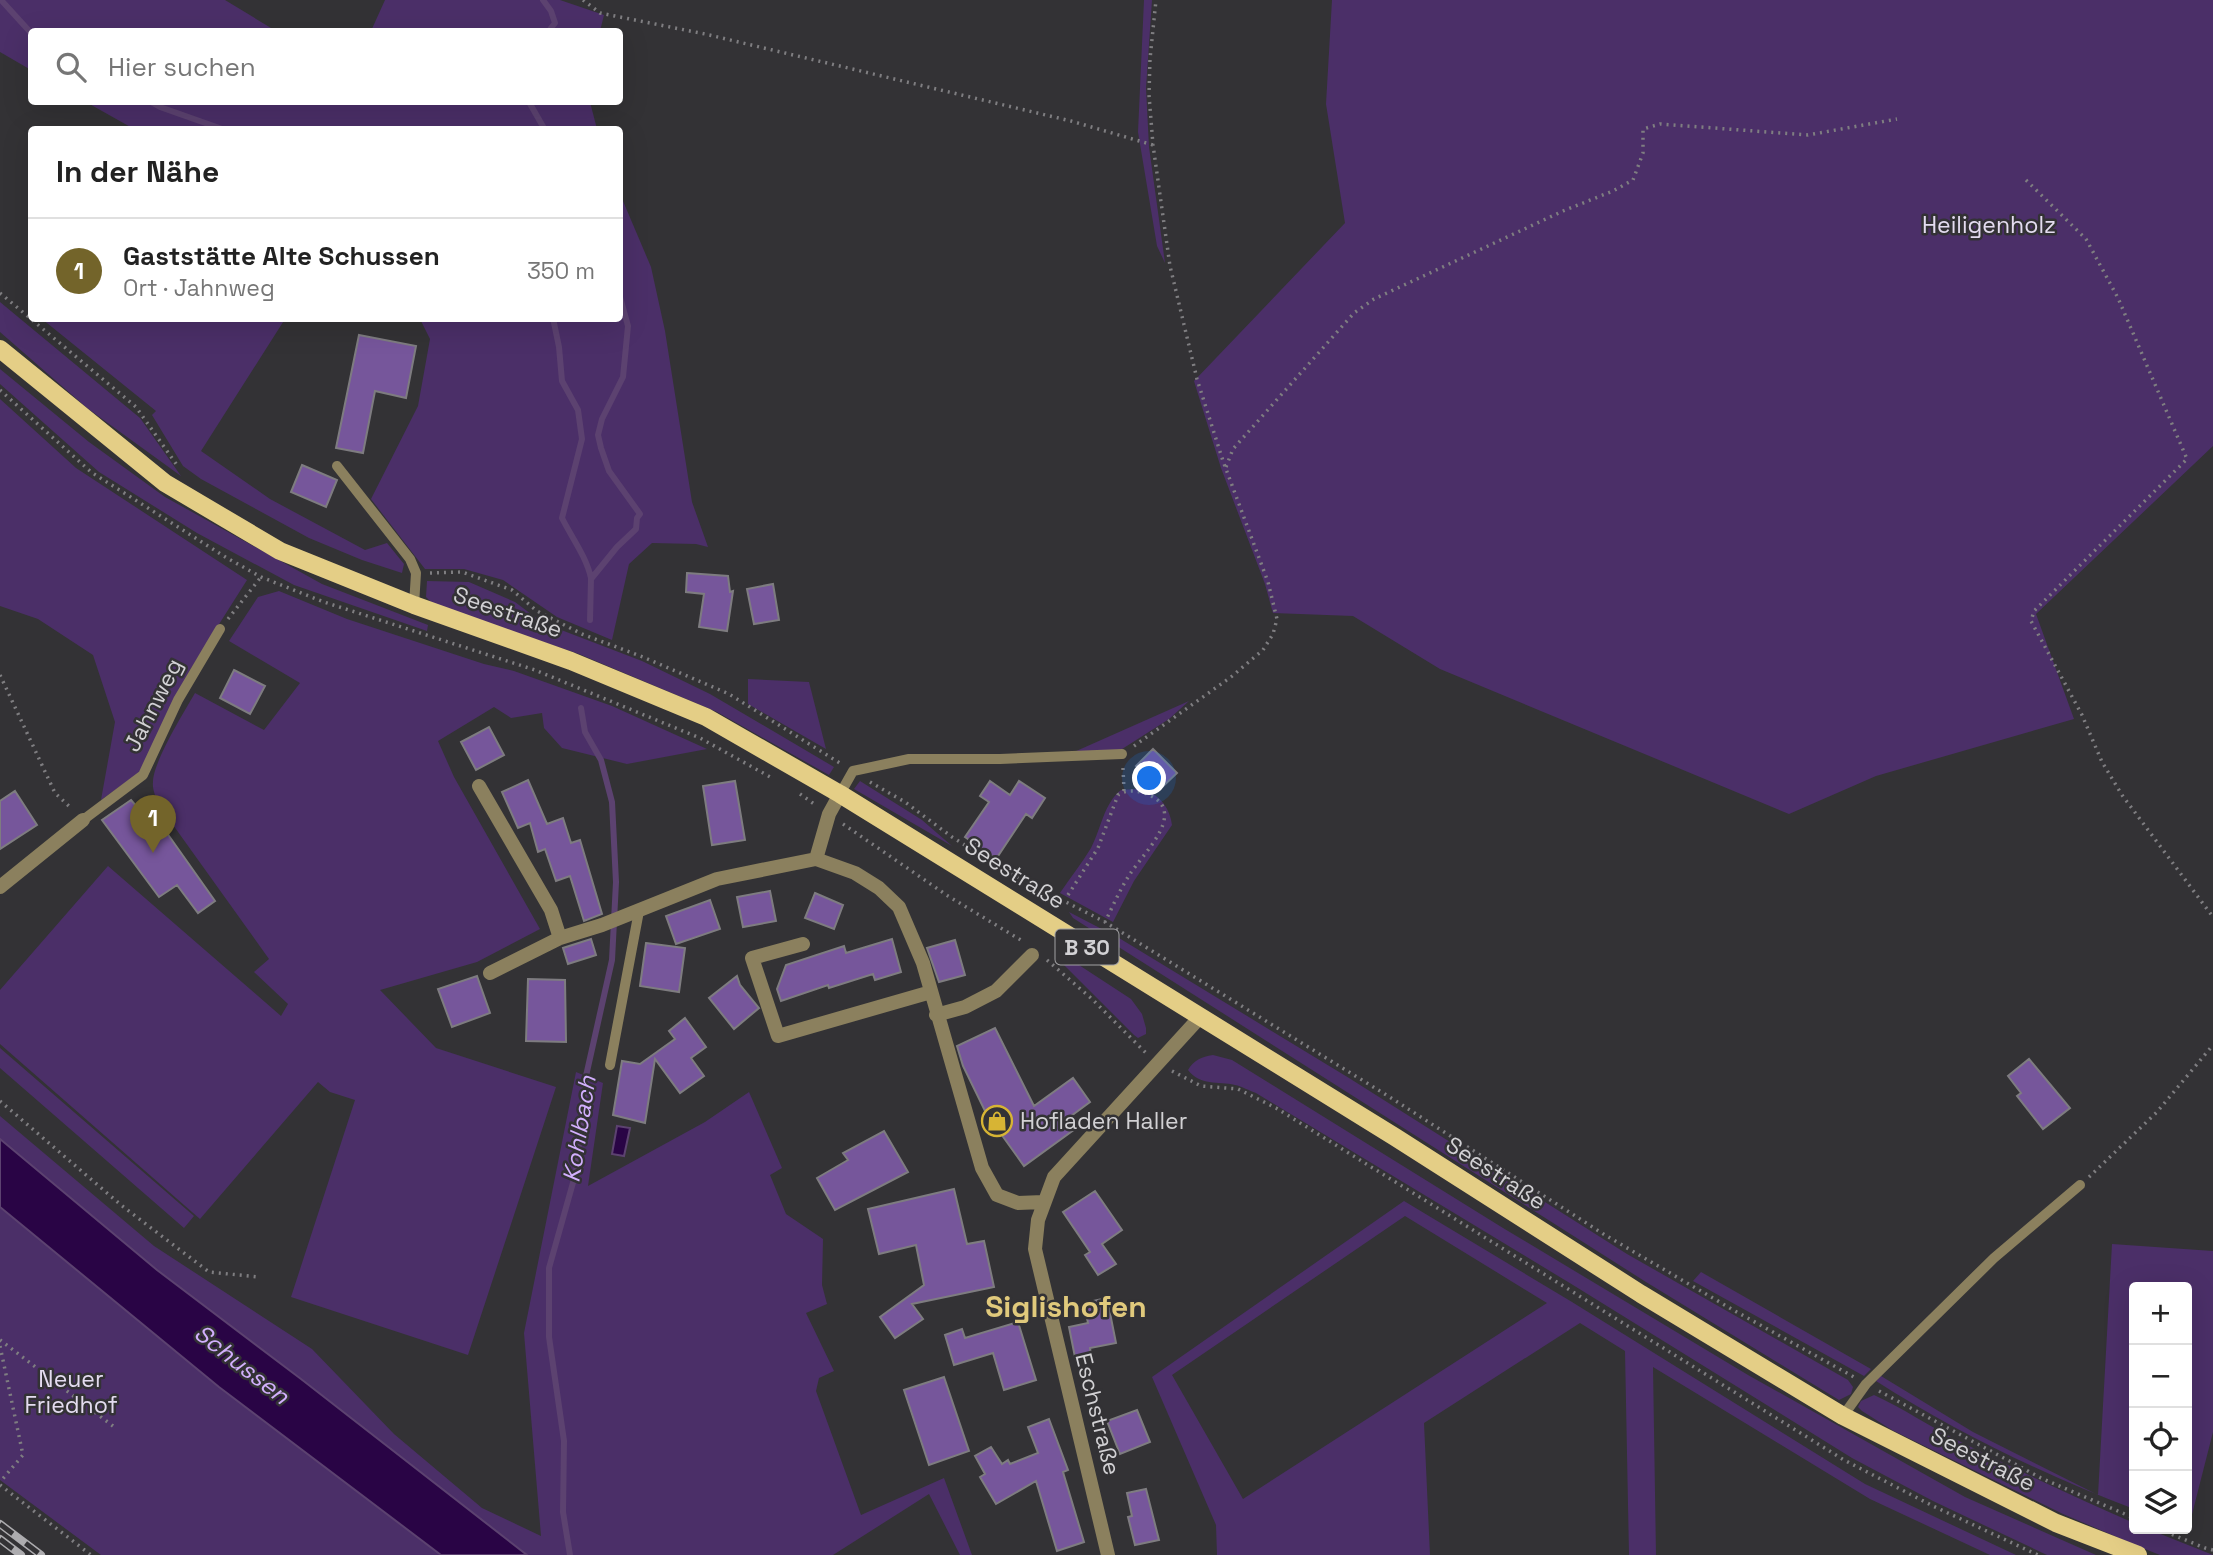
<!DOCTYPE html>
<html lang="de">
<head>
<meta charset="utf-8">
<style>
  body { margin:0; font-family:"Space Grotesk",sans-serif; background:#f2f2f2; color:#222 }
  .controls { position:absolute; right:21px; bottom:21px; display:grid; overflow:hidden; border-radius:7px; box-shadow:0 7px 28px #0002 }
  .controls button { width:63px; height:63px; display:grid; place-items:center; padding:0; border:0; border-bottom:2px solid #e0e0e0; background:#fff; color:#222; font:35px sans-serif }
  .you { position:absolute; left:1150px; top:779px; width:24px; height:24px; margin:-18px; border:5px solid #fff; border-radius:50%; background:#1a73e8; box-shadow:0 0 0 10px #1a73e833 }
  .badge { display:grid; place-items:center; width:46px; height:46px; border-radius:50%; background:#73642a; color:#fff; font-size:23px; font-weight:700 }
  .pin { position:absolute; translate:-50% -58px; filter:drop-shadow(0 2px 4px #0008) }
  .pin::after { content:''; position:absolute; top:37px; width:24px; height:21px; background:inherit; clip-path:polygon(0 0,100% 0,50% 100%) }
  .list { margin:0; padding:0; list-style:none }
  h2 { display:flex; justify-content:space-between; align-items:center; height:91px; margin:0; padding:0 28px; font-size:30px }
  h2 small { font-size:23px; font-weight:400; color:#767676 }
  .list li { display:grid; grid-template-columns:46px 1fr auto; gap:21px; align-items:center; box-sizing:border-box; height:105px; padding:0 28px; border-top:2px solid #e0e0e0 }
  .list b { display:block; font-size:26px; white-space:nowrap }
  .list p { margin:0; font-size:23px; white-space:nowrap; color:#767676 }
  .list em { font-size:23px; font-style:normal; color:#767676 }
  .icon { flex:none; width:38px; height:38px; fill:none; stroke:currentColor; stroke-width:2; stroke-linecap:round; stroke-linejoin:round }
  .map { position:relative; flex:none; width:2213px; height:1555px; overflow:hidden }
  .search { position:absolute; background:#fff; box-shadow:0 7px 28px #0002; left:28px; top:28px; width:595px; height:77px; display:flex; align-items:center; gap:18px; box-sizing:border-box; padding:0 24px; border-radius:7px; color:#767676; font-size:26px }
  .panel { position:absolute; background:#fff; box-shadow:0 7px 28px #0002; left:28px; top:126px; width:595px; height:196px; border-radius:7px }
  .map>svg:first-child { display:block }
</style>
</head>
<body>
<div class="map">
<svg width="2213" height="1555" viewBox="0 0 2213 1555">
  <rect width="100%" height="100%" fill="#333235"/>
  <!-- green -->
  <path fill="#4b2f68" fill-rule="evenodd" d="M 0,0 L 225,0 L 276,31 L 32,32 L 31,70 L 0,52 Z
    M 385,0 L 560,0 L 604,15 L 600,31 L 371,31 Z
    M 1144,0 L 1152,0 L 1146,88 L 1149,147 L 1165,263 L 1157,246 L 1138,132 Z
    M 1332,0 L 2213,0 L 2213,446 L 2036,614 L 2074,719 L 1876,776 L 1789,814 L 1440,669 L 1353,616 L 1273,613 L 1265,584 L 1221,468 L 1194,381 L 1345,223 L 1326,104 Z
    M 86,102 L 590,102 L 597,129 L 134,129 Z
    M 620,194 L 651,267 L 665,331 L 692,502 L 708,547 L 696,544 L 652,543 L 629,564 L 612,640 L 557,617 L 503,580 L 464,569 L 425,569 L 371,499 L 418,406 L 430,339 L 420,319 L 620,318 Z
    M 0,302 L 140,418 L 181,476 L 87,408 L 0,332 Z
    M 42,319 L 285,319 L 201,451 L 270,499 L 365,550 L 387,543 L 404,564 L 402,573 L 362,560 L 309,538 L 201,479 L 183,466 L 152,415 L 156,411 Z
    M 0,369 L 89,442 L 165,497 L 322,584 L 428,625 L 427,631 L 294,585 L 197,533 L 99,472 L 0,384 Z
    M 0,399 L 76,468 L 247,580 L 190,670 L 139,773 L 101,800 L 115,722 L 93,655 L 38,619 L 0,606 Z
    M 427,581 L 469,582 L 515,602 L 543,623 L 642,661 L 710,694 L 834,767 L 829,775 L 717,712 L 579,654 L 434,605 L 426,597 Z
    M 279,591 L 347,619 L 484,664 L 514,671 L 612,706 L 707,749 L 627,764 L 562,748 L 544,728 L 542,713 L 511,718 L 494,707 L 438,741 L 454,777 L 540,929 L 477,962 L 380,990 L 436,1048 L 556,1087 L 468,1355 L 291,1297 L 355,1100 L 330,1092 L 318,1082 L 200,1219 L 0,1044 L 0,990 L 108,866 L 281,1016 L 288,1004 L 254,972 L 269,959 L 158,804 C 156,797 152,789 153,782 C 153,762 184,712 195,693 L 264,730 L 300,683 L 229,641 L 258,597 Z
    M 748,679 L 809,682 L 826,749 L 748,704 Z
    M 1189,701 L 1169,719 L 1119,751 L 1065,756 Z
    M 860,781 L 922,820 L 952,846 L 854,789 Z
    M 1121,790 C 1128,790 1139,788 1145,790 C 1161,796 1170,809 1172,825 L 1134,881 L 1113,922 L 1060,893 C 1070,878 1082,863 1091,848 C 1101,829 1104,803 1121,790 Z
    M 1069,912 L 1119,938 L 1349,1078 L 1627,1254 L 1848,1380 L 1853,1387 L 1851,1394 L 1839,1400 L 1646,1282 L 1073,918 Z
    M 1059,952 L 1131,999 L 1142,1014 L 1146,1028 L 1146,1034 L 1138,1038 L 1134,1035 L 1057,958 Z
    M 0,1048 L 194,1216 L 184,1228 L 0,1068 Z
    M 1213,1055 L 1232,1060 L 1503,1228 L 1748,1375 L 1965,1497 L 2096,1555 L 2047,1555 L 1933,1501 L 1852,1458 L 1573,1285 L 1256,1093 C 1249,1091 1242,1086 1235,1085 C 1218,1081 1200,1086 1188,1070 C 1194,1060 1201,1057 1213,1055 Z
    M 576,1072 L 603,1083 L 588,1186 L 705,1122 L 749,1092 L 782,1168 L 770,1175 L 786,1214 L 823,1239 L 822,1285 L 827,1304 L 806,1313 L 834,1371 L 819,1378 L 816,1391 L 861,1515 L 944,1478 L 972,1555 L 960,1555 L 929,1494 L 833,1555 L 527,1555 L 301,1379 L 157,1270 L 0,1139 L 0,1116 L 154,1246 L 312,1349 L 394,1434 L 482,1508 L 541,1536 L 524,1333 Z
    M 1404,1201 L 1572,1302 L 1865,1484 L 2016,1555 L 1990,1555 L 1870,1499 L 1653,1367 L 1656,1555 L 1629,1555 L 1625,1351 L 1580,1323 L 1424,1423 L 1430,1555 L 1217,1555 L 1216,1525 L 1152,1377 ZM 1405,1216 L 1547,1303 L 1243,1499 L 1172,1375 Z
    M 0,1207 L 219,1387 L 441,1555 L 101,1555 L 0,1480 Z
    M 2112,1244 L 2213,1251 L 2213,1432 L 2188,1530 L 2184,1529 L 2187,1529 L 2187,1287 L 2134,1287 L 2134,1509 C 2045,1475 1957,1433 1876,1381 L 1881,1376 L 1973,1432 L 2098,1495 Z
    M 1701,1272 L 1871,1369 L 1864,1376 L 1693,1281 Z
    M 1874,1395 C 1903,1408 1930,1427 1959,1441 C 2016,1470 2075,1497 2134,1523 L 2134,1529 L 2148,1529 L 2213,1555 L 2160,1555 L 2145,1549 L 2063,1514 L 1892,1430 L 1862,1411 L 1858,1407 L 1861,1401 Z"/>
  <!-- water -->
  <path fill="#290445" stroke="#5c4270" stroke-width="2" d="M 617,1126 L 630,1128 L 624,1156 L 612,1154 Z
    M 0,1139 L 157,1270 L 301,1379 L 527,1555 L 441,1555 L 219,1387 L 0,1207 Z"/>
  <g fill="none" stroke-linecap="round" stroke-linejoin="round">
    <!-- stream -->
    <path stroke="#5c4270" stroke-width="6" d="M 1,0 L 32,34
      M 543,0 L 551,11 L 555,23 L 548,32
      M 151,102 L 160,107 L 225,130
      M 529,102 L 545,130
      M 553,318 L 559,347 L 562,381 L 578,410 L 582,439 L 562,518 C 572,538 586,556 591,578
      M 590,620 L 591,579 L 617,547 L 636,529 L 637,518 L 640,514 L 609,471 L 601,448 L 598,435 L 602,419 L 623,377 L 628,326 L 620,297
      M 570,1555 L 563,1512 L 564,1441 L 549,1337 L 549,1268 L 576,1172 L 586,1076 L 612,960 L 616,882 L 612,802 L 601,760 L 585,732 L 581,708"/>
  </g>
  <!-- building -->
  <path fill="#76569b" stroke="#7e7c80" stroke-width="2" d="M 359,335 L 416,346 L 406,398 L 375,391 L 363,453 L 336,448 Z
    M 302,465 L 337,480 L 326,507 L 291,492 Z
    M 687,573 L 728,576 L 730,592 L 733,591 L 727,631 L 699,627 L 704,594 L 686,592 Z
    M 773,584 L 779,620 L 754,624 L 747,589 Z
    M 234,670 L 265,686 L 250,714 L 220,698 Z
    M 489,727 L 504,755 L 476,770 L 461,742 Z
    M 1153,749 L 1177,773 L 1159,790 L 1136,766 Z
    M 528,780 L 547,824 L 563,818 L 571,843 L 580,840 L 602,914 L 584,921 L 570,876 L 556,881 L 545,849 L 538,852 L 530,823 L 518,828 L 502,792 Z
    M 735,781 L 745,840 L 712,845 L 703,786 Z
    M 990,781 L 1010,795 L 1019,781 L 1045,798 L 1032,818 L 1026,814 L 996,859 L 965,837 L 989,802 L 980,796 Z
    M 15,791 L 37,825 L 0,849 L 0,801 Z
    M 131,800 L 137,807 L 145,802 L 215,901 L 198,913 L 177,885 L 159,897 L 102,820 Z
    M 770,891 L 776,921 L 743,927 L 737,897 Z
    M 815,893 L 843,905 L 834,929 L 805,918 Z
    M 710,900 L 720,929 L 676,944 L 666,916 Z
    M 591,939 L 596,955 L 568,964 L 563,948 Z
    M 892,939 L 901,972 L 875,980 L 873,974 L 829,988 L 828,985 L 781,1001 L 777,989 L 786,965 L 844,946 L 846,953 Z
    M 955,940 L 965,975 L 939,982 L 927,948 Z
    M 646,943 L 685,948 L 679,992 L 640,986 Z
    M 477,976 L 490,1013 L 452,1027 L 438,989 Z
    M 737,976 L 740,985 L 759,1008 L 734,1029 L 709,998 Z
    M 528,979 L 565,980 L 566,1042 L 526,1041 Z
    M 685,1018 L 706,1047 L 691,1058 L 704,1076 L 680,1093 L 655,1059 L 645,1123 L 613,1115 L 622,1061 L 640,1064 L 675,1039 L 669,1031 Z
    M 995,1028 L 1034,1106 L 1073,1078 L 1090,1102 L 1067,1119 L 1075,1129 L 1024,1166 L 986,1113 L 963,1066 L 957,1046 Z
    M 2029,1059 L 2070,1108 L 2043,1129 L 2017,1096 L 2021,1093 L 2008,1076 Z
    M 884,1131 L 908,1172 L 835,1210 L 817,1178 L 848,1160 L 843,1153 Z
    M 954,1189 L 967,1244 L 984,1241 L 994,1287 L 912,1304 L 923,1319 L 895,1338 L 880,1317 L 924,1285 L 916,1245 L 879,1254 L 868,1209 Z
    M 1095,1191 L 1122,1230 L 1102,1244 L 1116,1264 L 1098,1275 L 1085,1255 L 1090,1252 L 1063,1212 Z
    M 1107,1298 L 1116,1343 L 1090,1348 L 1091,1354 L 1075,1357 L 1069,1327 L 1088,1323 L 1084,1303 Z
    M 1018,1322 L 1036,1380 L 1004,1390 L 993,1353 L 954,1365 L 945,1335 L 962,1329 L 965,1338 Z
    M 944,1377 L 969,1451 L 929,1465 L 904,1390 Z
    M 1137,1410 L 1150,1442 L 1120,1454 L 1107,1421 Z
    M 1049,1419 L 1068,1470 L 1063,1472 L 1084,1542 L 1057,1551 L 1036,1481 L 996,1504 L 980,1477 L 985,1474 L 975,1456 L 991,1447 L 1002,1464 L 1008,1460 L 1010,1464 L 1038,1453 L 1028,1427 Z
    M 1146,1489 L 1159,1540 L 1135,1545 L 1128,1517 L 1132,1516 L 1127,1493 Z"/>
  <g fill="none" stroke-linecap="round" stroke-linejoin="round">
    <!-- path -->
    <path stroke="#7f7e81" stroke-width="3.5" stroke-dasharray="2 5" stroke-linecap="butt" d="M 583,0 L 600,13 L 705,34 L 1071,121 L 1153,145
      M 2026,180 L 2086,239 L 2118,298 L 2187,459 L 2034,611 L 2031,621 L 2082,715 L 2102,762 L 2122,795 L 2213,917
      M 0,293 L 136,407 L 179,468
      M 0,390 L 91,472 L 227,558 L 261,577 L 324,602 L 535,670 L 700,738 L 772,778
      M 1226,467 L 1233,449 L 1354,313 L 1374,299 L 1563,211 L 1613,191 L 1633,180 L 1643,153 L 1643,129 L 1660,124 L 1808,135 L 1897,119
      M 430,573 L 462,572 L 512,590 L 537,611 L 582,634 L 643,657 L 729,694 L 843,765
      M 228,619 L 261,577
      M 0,675 L 55,793 L 71,808
      M 1134,746 L 1231,677 L 1263,650 L 1273,634 L 1277,619 L 1268,582 L 1223,461 L 1197,379 L 1170,266 L 1153,145 L 1149,95 L 1150,59 L 1156,0
      M 1123,768 L 1124,791
      M 870,782 L 905,802 L 952,837 L 1015,876 L 1105,922 L 1388,1096 L 1605,1235 L 1735,1311 L 1854,1377
      M 800,794 L 817,806
      M 843,824 L 948,896 L 1024,942
      M 1068,895 L 1098,848 L 1118,795 C 1125,790 1135,790 1144,793 C 1191,809 1145,851 1130,874 C 1120,889 1113,906 1105,922
      M 1047,960 L 1092,999 L 1146,1053
      M 1172,1071 L 1201,1086 L 1238,1089 L 1276,1108 L 1844,1460 L 1933,1506 L 2038,1555
      M 0,1101 L 121,1205 L 209,1272 L 259,1277
      M 2089,1177 L 2157,1112 L 2213,1045
      M 0,1340 L 113,1426
      M 0,1346 L 23,1455 L 0,1482
      M 1879,1391 L 2041,1478 L 2134,1518
      M 0,1485 L 91,1555
      M 2159,1529 L 2205,1548 L 2213,1550"/>
    <!-- lane -->
    <path stroke="#8b805e" stroke-width="10" d="M 337,466 L 410,559 L 416,573 L 414,605
      M 840,794 L 853,771 L 909,759 L 1000,759 L 1122,754
      M 83,820 L 143,775 L 178,700 L 220,629
      M 610,1065 L 639,911
      M 1843,1416 L 1866,1384 L 1994,1258 L 2080,1185"/>
    <!-- street -->
    <path stroke="#8b805e" stroke-width="14" d="M 479,786 L 551,910 L 560,938
      M 816,859 L 855,873 L 879,888 L 899,907 L 923,963 L 982,1168 L 997,1195 L 1018,1203 L 1043,1202
      M 816,859 L 829,814 L 840,794
      M 0,887 L 83,820
      M 803,944 L 752,958 L 778,1036 L 931,992
      M 490,973 L 560,938 L 602,925 L 717,879 L 816,859
      M 936,1015 L 965,1007 L 996,991 L 1032,955
      M 1108,1555 L 1035,1249 L 1038,1220 L 1054,1177 L 1201,1016"/>
    <!-- primary -->
    <path stroke="#e4ce86" stroke-width="18" d="M 0,349 L 165,483 L 280,551 L 414,605 L 571,661 L 706,717 L 840,794 L 1395,1137 L 1641,1294 L 1843,1416 L 2056,1523 L 2138,1555"/>
    <!-- rail casing -->
    <g stroke="#adacaf" stroke-width="8">
      <path id="rail" d="M 0,1524 L 41,1555
        M 0,1539 L 21,1555"/>
    </g>
    <!-- rail -->
    <use href="#rail" stroke="#333235" stroke-width="5" stroke-dasharray="16" stroke-linecap="butt"/>
  </g>
  <!-- icons -->
  <defs>
    <g id="shop-ring" transform="scale(1.575)"><circle r="9.5" fill="#333235" stroke="#d7b434" stroke-width="1.5"/><path d="M-5-2.5h2.3a2.7 3.5 0 0 1 5.4 0H5L5.5 6h-11ZM-1.5-2.5h3a1.5 2.3 0 0 0-3 0Z" fill="#d7b434"/></g>
  </defs>
  <g fill-rule="evenodd">
    <use href="#shop-ring" x="997" y="1121"/>
  </g>
  <g text-anchor="middle" dominant-baseline="central" stroke-width="5" stroke-linejoin="round" paint-order="stroke">
    <!-- shield labels -->
    <rect fill="#333235" stroke="#a2a1a4" stroke-width="2" x="1055.5" y="929.5" width="63" height="35" rx="5"/>
    <g font-size="21" font-weight="bold" fill="#d2d1d4">
      <text x="1087" y="947">B 30</text>
    </g>
    <!-- park labels -->
    <g font-size="23" fill="#e4dcf0" stroke="#333235">
      <text x="1989" y="225">Heiligenholz</text>
      <text x="71" y="1379">Neuer<tspan x="71" dy="26">Friedhof</tspan></text>
    </g>
    <!-- street labels -->
    <g font-size="23" fill="#d2d1d4" stroke="#333235">
      <text transform="translate(508 612) rotate(19)">Seestraße</text>
      <text transform="translate(153 705) rotate(-63)">Jahnweg</text>
      <text transform="translate(1015 873) rotate(32)">Seestraße</text>
      <text transform="translate(1496 1173) rotate(33)">Seestraße</text>
      <text transform="translate(1098 1414) rotate(76)">Eschstraße</text>
      <text transform="translate(1983 1459) rotate(27)">Seestraße</text>
    </g>
    <!-- poi labels -->
    <g font-size="23" fill="#d2d1d4" stroke="#333235" text-anchor="start">
      <text x="1020" y="1121">Hofladen Haller</text>
    </g>
    <!-- water labels -->
    <g font-size="24" font-style="italic" fill="#d2affd" stroke="#333235">
      <text transform="translate(579 1129) rotate(-81)">Kohlbach</text>
      <text transform="translate(242 1364) rotate(38)">Schussen</text>
    </g>
    <!-- district labels -->
    <g font-size="30" font-weight="bold" fill="#e0c97c" stroke="#333235">
      <text x="1066" y="1306">Siglishofen</text>
    </g>
  </g>
</svg>
<div class="controls">
<button>+</button>
<button>−</button>
<button><svg class="icon" aria-label="locate" viewBox="0 0 24 24"><circle cx="12" cy="12" r="6"/><path d="M12 2v4M12 18v4M2 12h4M18 12h4"/></svg></button>
<button><svg class="icon" aria-label="layers" viewBox="0 0 24 24"><path d="M12 4l9 5-9 5-9-5zM3 14l9 5 9-5"/></svg></button>
</div>
<div class="you"></div>
<div class="pin badge" style="left:153px;top:853px">1</div>
<div class="search"><svg class="icon" aria-label="search" viewBox="0 0 24 24"><circle cx="10" cy="10" r="6"/><path d="M15 15l6 6"/></svg>Hier suchen</div>
<section class="panel">
<h2>In der Nähe<small></small></h2>
<ul class="list">
<li><span class="badge">1</span><div><b>Gaststätte Alte Schussen</b><p>Ort · Jahnweg</p></div><em>350 m</em></li>
</ul>
</section>
</div>
</body>
</html>
